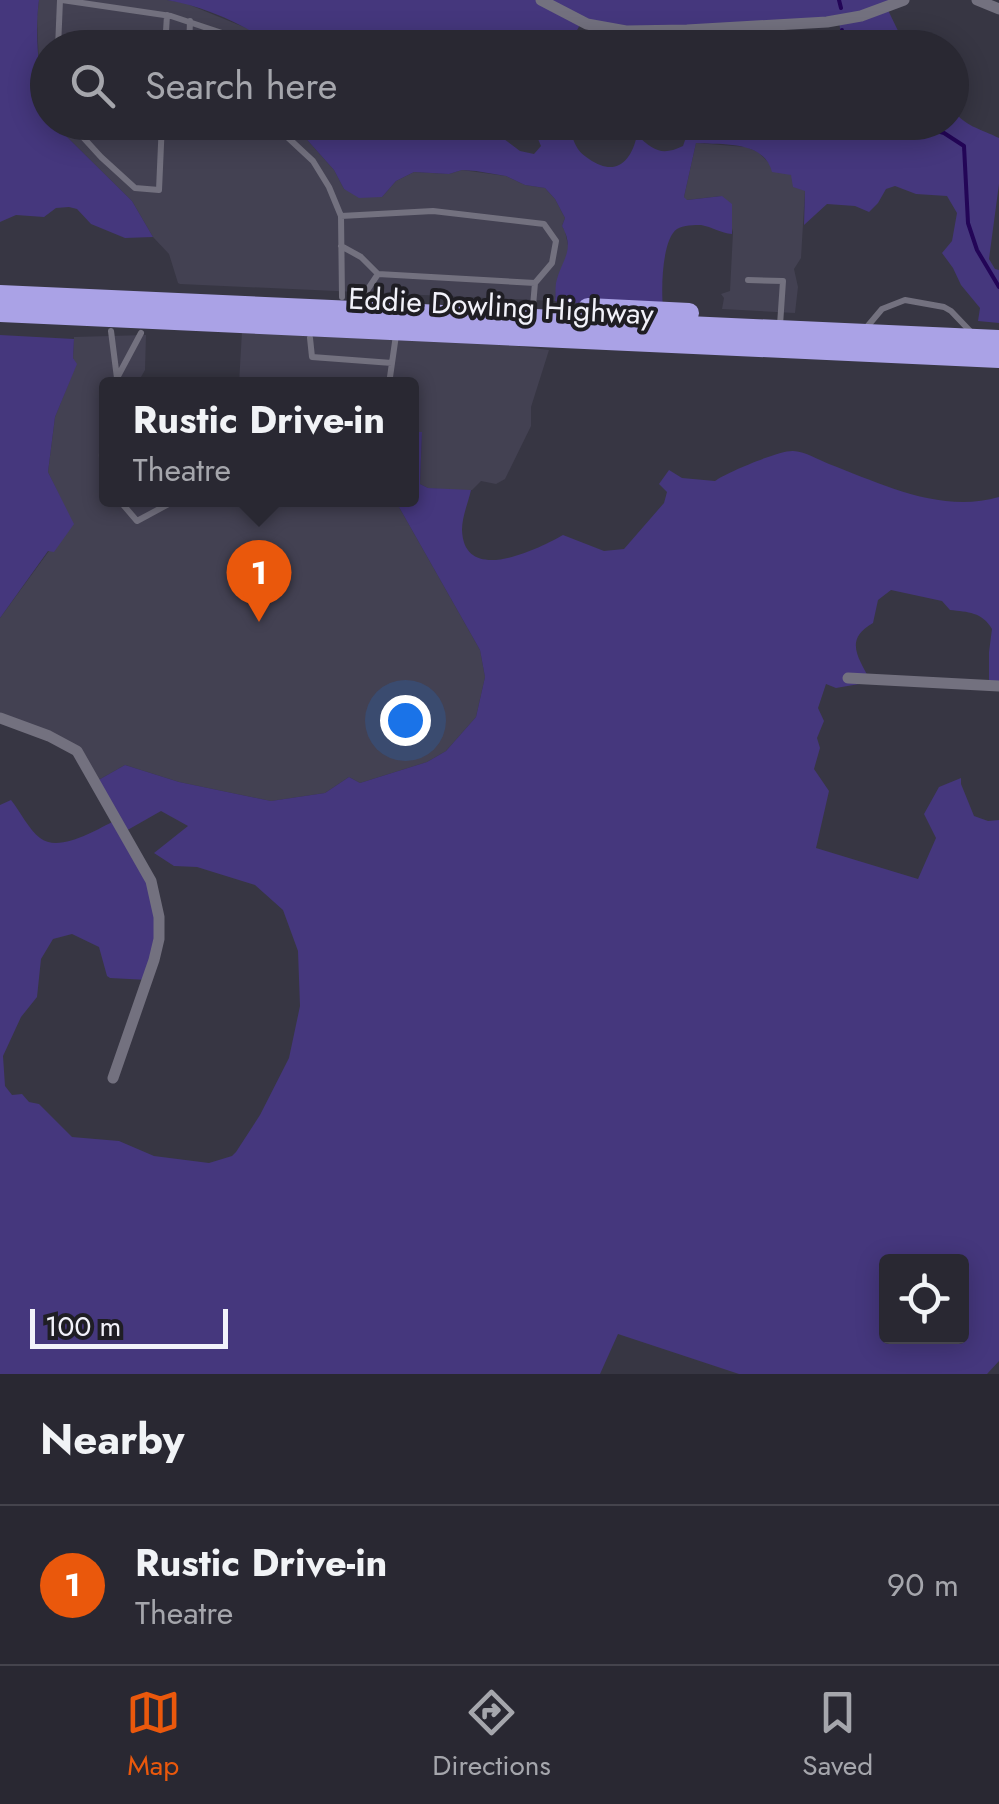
<!DOCTYPE html>
<html lang="en">
<head>
<meta charset="utf-8">
<style>
  body { margin:0; font-family:Jost,sans-serif; background:#31303a; color:#f1f3f6 }
  .controls { position:absolute; right:30px; bottom:30px; display:grid; overflow:hidden; border-radius:10px; box-shadow:0 5px 25px #0003 }
  .controls button { width:90px; height:90px; display:grid; place-items:center; padding:0; border:0; border-bottom:2px solid #45444d; background:#292832; color:#f1f3f6; font:50px sans-serif }
  .scale { position:absolute; left:30px; bottom:25px; width:198px; box-sizing:border-box; padding-left:10px; border:5px solid #f2f2fa; border-top:0; font-size:28px; line-height:35px; white-space:nowrap; color:#f2f2fa; -webkit-text-stroke:8px #1f1e24; paint-order:stroke }
  .you { position:absolute; left:405px; top:720px; width:35px; height:35px; margin:-25px; border:8px solid #fff; border-radius:50%; background:#1a73e8; box-shadow:0 0 0 15px #1a73e833 }
  .badge { display:grid; place-items:center; width:65px; height:65px; border-radius:50%; background:#ea580c; color:#fff; font-size:32px; font-weight:700 }
  .pin { position:absolute; translate:-50% -82px; filter:drop-shadow(0 2px 5px #0008) }
  .pin::after { content:''; position:absolute; top:52px; width:35px; height:30px; background:inherit; clip-path:polygon(0 0,100% 0,50% 100%) }
  .popup { position:absolute; left:99px; top:377px; width:320px; height:130px; box-sizing:border-box; display:grid; place-content:center; border-radius:10px; background:#292832; filter:drop-shadow(0 2px 8px #0005); font-size:32px; white-space:nowrap; color:#a5a6ac }
  .popup b { font-size:38px; color:#f1f3f6 }
  .popup::after { content:''; position:absolute; left:50%; top:100%; margin-left:-20px; border:20px solid transparent; border-top-color:#292832 }
  .list { margin:0; padding:0; list-style:none }
  h2 { display:flex; justify-content:space-between; align-items:center; height:130px; margin:0; padding:0 40px; font-size:42px }
  h2 small { font-size:32px; font-weight:400; color:#a5a6ac }
  .list li { display:grid; grid-template-columns:65px 1fr auto; gap:30px; align-items:center; box-sizing:border-box; height:160px; padding:0 40px; border-top:2px solid #45444d }
  .list b { display:block; font-size:38px; white-space:nowrap }
  .list p { margin:0; font-size:32px; white-space:nowrap; color:#a5a6ac }
  .list em { font-size:32px; font-style:normal; color:#a5a6ac }
  .icon { flex:none; width:55px; height:55px; fill:none; stroke:currentColor; stroke-width:2; stroke-linecap:round; stroke-linejoin:round }
  .map { position:relative; flex:none; width:999px; height:1374px; overflow:hidden }
  .search { position:absolute; background:#292832; box-shadow:0 5px 25px #0003; left:30px; right:30px; top:30px; height:110px; display:flex; align-items:center; gap:25px; box-sizing:border-box; padding:0 35px; border-radius:55px; color:#a5a6ac; font-size:38px }
  .sheet { height:290px; background:#292832 }
  nav { display:flex; justify-content:space-around; align-items:center; box-sizing:border-box; height:140px; border-top:2px solid #45444d; background:#292832; font-size:28px; color:#a5a6ac }
  nav a { display:grid; justify-items:center; gap:5px }
  nav .on { color:#ea580c }
  .map>svg:first-child { display:block }
</style>
</head>
<body>
<div class="map">
<svg width="999" height="1374" viewBox="0 0 999 1374">
  <rect width="100%" height="100%" fill="#373643"/>
  <!-- built -->
  <path fill="#434152" d="M 39,0 L 167,0 L 185,3 L 256,32 L 275,47 L 48,48 L 47,104 L 39,67 L 37,17 Z
    M 55,123 L 297,123 L 301,133 L 334,170 L 344,189 L 382,197 L 396,181 L 414,172 L 449,174 L 462,170 L 506,176 L 525,185 L 545,188 L 555,199 L 565,218 L 562,226 L 565,231 L 569,250 L 557,283 L 555,301 L 180,284 L 178,283 L 169,254 L 153,237 L 132,201 L 58,128 Z
    M 696,143 L 746,147 L 758,152 L 770,164 L 791,175 L 805,190 L 801,258 L 794,269 L 798,287 L 795,313 L 722,309 L 724,298 L 721,294 L 730,291 L 733,232 L 722,196 L 686,200 L 684,197 Z
    M 242,331 L 425,335 L 549,350 L 531,407 L 531,426 L 505,479 L 496,484 L 481,481 L 472,490 L 463,491 L 428,488 L 420,484 L 422,433 L 412,432 L 412,384 L 239,384 Z
    M 146,335 L 145,370 L 137,384 L 106,384 L 106,500 L 395,500 L 480,650 L 485,677 L 476,717 L 446,751 L 427,762 L 360,783 L 349,777 L 325,793 L 271,801 L 179,782 L 125,765 L 95,782 L 83,765 L 59,741 L 0,721 L 0,618 L 49,551 L 73,524 L 48,472 L 55,417 L 76,365 L 73,358 L 74,337 Z"/>
  <!-- green -->
  <path fill="#45377d" fill-rule="evenodd" d="M 0,0 L 39,0 C 36,21 37,44 39,66 C 42,85 48,103 48,122 L 55,123 L 58,128 L 132,201 L 153,237 L 125,238 L 91,224 L 77,209 L 69,207 L 56,208 L 44,217 L 16,215 L 0,222 Z
    M 167,0 L 903,0 L 887,8 L 901,37 L 902,47 L 843,47 L 839,22 L 646,33 L 581,23 L 567,48 L 275,47 C 247,25 203,6 167,0 Z
    M 952,108 C 963,126 981,129 999,138 L 999,184 L 989,259 L 995,269 L 999,270 L 999,323 L 978,321 L 980,308 L 961,285 L 953,268 L 942,253 L 952,241 L 957,213 L 947,196 L 916,194 L 895,186 L 886,189 L 878,203 L 869,212 L 855,206 L 827,204 L 804,225 L 805,191 L 793,187 L 791,175 L 772,172 C 764,140 722,145 696,143 L 684,197 L 687,200 L 722,196 L 732,204 L 732,234 C 721,233 712,227 701,225 C 695,225 683,225 677,229 C 662,239 661,289 663,307 L 558,302 L 555,301 C 556,295 555,289 556,283 C 561,260 576,251 562,226 L 565,218 L 555,199 L 545,188 L 525,185 L 506,176 L 476,171 L 462,170 L 449,174 L 414,172 L 396,181 L 382,197 L 359,198 L 344,189 L 334,170 L 301,133 L 297,123 L 483,123 L 520,151 L 534,154 L 541,146 L 538,139 L 522,123 L 581,123 L 573,139 C 577,149 580,153 589,159 C 615,177 631,163 637,135 C 654,151 662,156 683,146 L 691,123 L 698,123 L 701,126 L 717,130 L 730,122 L 952,122 Z
    M 0,335 L 74,339 L 73,358 L 77,364 L 55,417 L 48,472 L 74,524 L 54,552 L 48,551 L 0,618 Z
    M 412,432 L 422,432 L 420,484 L 428,488 L 471,490 C 468,503 462,517 462,530 C 464,586 538,549 563,535 L 604,551 L 624,549 L 664,503 L 667,492 L 659,484 L 669,470 L 682,478 L 715,481 C 725,473 780,450 793,451 C 804,451 819,460 829,464 C 882,484 941,514 999,497 L 999,689 L 989,687 L 989,652 L 992,629 C 982,612 968,612 950,610 L 942,601 L 891,590 L 878,600 L 873,623 C 843,640 859,658 871,682 L 836,688 L 826,684 L 818,708 L 824,721 L 817,738 L 820,748 L 814,769 L 829,791 L 816,848 L 918,879 L 936,838 L 924,814 L 939,787 L 961,778 L 961,784 L 974,816 L 988,821 L 999,820 L 999,1361 L 987,1374 L 739,1374 L 618,1334 L 600,1374 L 0,1374 L 0,805 L 11,800 C 20,811 29,830 40,838 C 59,853 96,830 114,821 L 95,782 L 125,765 L 179,782 L 271,801 L 325,793 L 349,777 L 360,783 L 427,762 L 446,751 L 476,717 L 485,677 L 480,650 L 395,500 L 412,500 ZM 161,811 L 188,826 L 154,853 L 174,866 L 197,867 L 255,885 L 283,910 L 298,951 L 300,1006 L 289,1058 L 260,1115 L 236,1152 L 232,1156 L 209,1163 L 154,1156 L 119,1141 L 72,1137 L 39,1104 L 29,1102 L 22,1094 L 12,1095 L 5,1086 L 3,1056 L 21,1017 L 37,997 L 41,959 L 53,939 L 72,934 L 99,947 L 107,976 L 110,978 L 148,980 L 159,922 L 146,875 L 124,832 ZM 886,1262 L 962,1262 L 962,1336 L 886,1336 Z"/>
  <g fill="none" stroke-linecap="round" stroke-linejoin="round">
    <!-- stream -->
    <path stroke="#230557" stroke-width="4" d="M 839,0 L 841,8
      M 842,30 L 843,48
      M 907,122 L 944,133 L 964,146 L 968,223 L 977,250 L 999,287"/>
    <!-- lane -->
    <path stroke="#73717f" stroke-width="6" d="M 62,0 L 171,16 L 246,41 L 253,48
      M 58,48 L 60,0
      M 165,48 L 167,15
      M 189,48 L 190,21
      M 69,122 L 101,157 L 135,188 L 159,190 L 162,122
      M 282,122 L 284,134 L 313,161 L 329,187 L 341,216 L 342,297
      M 341,216 L 433,211 L 544,224 L 556,241 L 552,263 L 535,283 L 533,306
      M 341,246 L 361,257 L 378,274
      M 748,280 L 783,281 L 780,325
      M 367,298 L 366,292 L 378,274 L 535,283
      M 866,328 L 882,309 L 905,300 L 944,307 L 951,311 L 972,333
      M 111,331 L 117,378 L 141,333
      M 310,338 L 312,357 L 392,363
      M 389,384 L 396,335
      M 106,421 C 101,443 100,465 106,487
      M 119,500 L 137,521 L 176,500"/>
    <!-- street -->
    <path stroke="#73717f" stroke-width="11" d="M 541,0 L 587,24 L 626,31 L 687,30 L 827,22 L 861,16 L 904,0
      M 977,0 L 999,9
      M 848,678 L 999,686
      M 0,718 L 49,736 L 77,751 L 151,881 L 159,917 L 159,939 L 154,960 L 113,1078"/>
    <!-- highway -->
    <path stroke="#aaa2e6" stroke-width="20" d="M 0,295 L 999,340
      M 588,308 L 689,313
      M 0,312 L 999,358"/>
  </g>
  <g text-anchor="middle" dominant-baseline="central" stroke-width="8" stroke-linejoin="round" paint-order="stroke">
    <!-- street labels -->
    <g font-size="30" fill="#f2f2fa" stroke="#1f1e24">
      <text transform="translate(501 306) rotate(3)">Eddie Dowling Highway</text>
    </g>
  </g>
</svg>
<div class="controls">
<button><svg class="icon" aria-label="locate" viewBox="0 0 24 24"><circle cx="12" cy="12" r="6"/><path d="M12 2v4M12 18v4M2 12h4M18 12h4"/></svg></button>
</div>
<div class="scale">100 m</div>
<div class="you"></div>
<div class="pin badge" style="left:259px;top:622px">1</div>
<div class="popup"><b>Rustic Drive-in</b>Theatre</div>
<div class="search"><svg class="icon" aria-label="search" viewBox="0 0 24 24"><circle cx="10" cy="10" r="6"/><path d="M15 15l6 6"/></svg>Search here</div>
</div>
<section class="sheet">
<h2>Nearby<small></small></h2>
<ul class="list">
<li><span class="badge">1</span><div><b>Rustic Drive-in</b><p>Theatre</p></div><em>90 m</em></li>
</ul>
</section>
<nav>
<a class="on"><svg class="icon" aria-label="map" viewBox="0 0 24 24"><path d="M3 6l6-2 6 2 6-2v14l-6 2-6-2-6 2zM9 4v14M15 6v14"/></svg>Map</a>
<a><svg class="icon" aria-label="directions" viewBox="0 0 24 24"><path d="M12 3l9 9-9 9-9-9zM9 14v-3h6M13 9l2 2-2 2"/></svg>Directions</a>
<a><svg class="icon" aria-label="saved" viewBox="0 0 24 24"><path d="M7 4h10v16l-5-4-5 4z"/></svg>Saved</a>
</nav>
</body>
</html>
